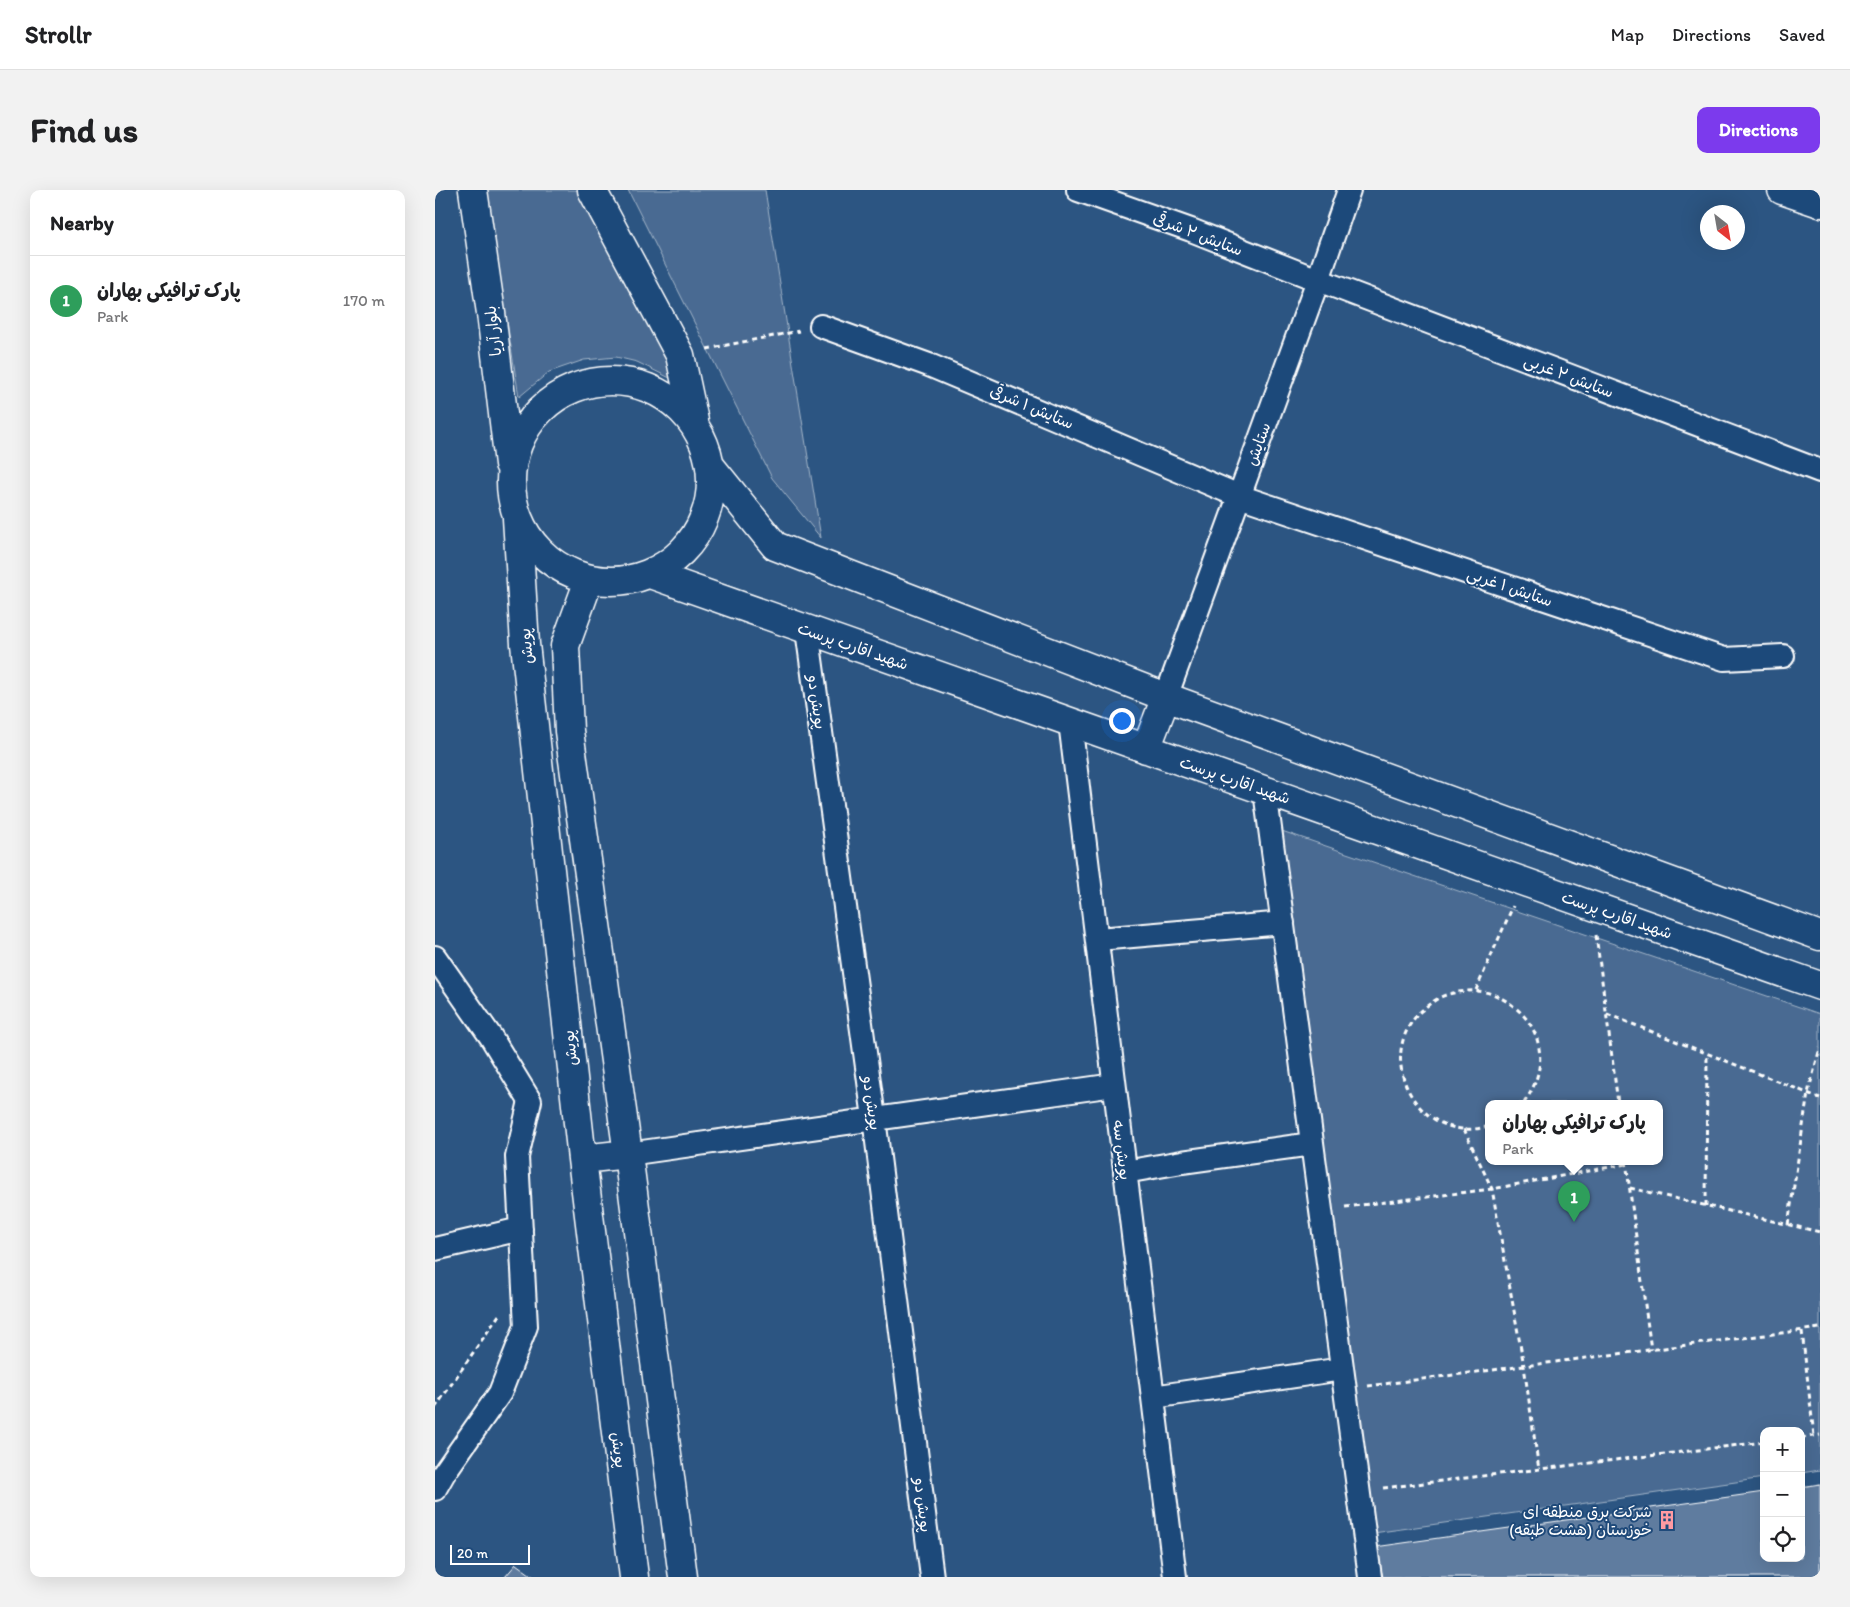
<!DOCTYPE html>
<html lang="en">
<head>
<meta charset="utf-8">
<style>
  body { margin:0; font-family:Itim,"Playpen Sans Arabic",sans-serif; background:#f2f2f2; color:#202124 }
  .controls { position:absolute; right:15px; bottom:15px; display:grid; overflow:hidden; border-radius:10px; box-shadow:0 5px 20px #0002 }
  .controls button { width:45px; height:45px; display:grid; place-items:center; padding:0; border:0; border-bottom:1px solid #e0e0e0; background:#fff; color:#202124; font:25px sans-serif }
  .compass { position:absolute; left:1265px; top:15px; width:45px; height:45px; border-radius:50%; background:#fff; box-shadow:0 5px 20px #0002; rotate:149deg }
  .scale { position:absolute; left:15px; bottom:12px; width:80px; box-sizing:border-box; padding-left:5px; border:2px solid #fff; border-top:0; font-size:14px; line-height:18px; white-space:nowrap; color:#fff; -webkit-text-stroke:4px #1f4a7a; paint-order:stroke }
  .you { position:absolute; left:686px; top:530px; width:18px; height:18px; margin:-12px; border:4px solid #fff; border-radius:50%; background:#1a73e8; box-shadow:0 0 0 8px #1a73e833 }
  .badge { display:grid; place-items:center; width:32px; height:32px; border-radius:50%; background:#7c3aed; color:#fff; font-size:16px; font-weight:700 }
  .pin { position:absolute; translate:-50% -41px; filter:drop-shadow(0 1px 2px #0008) }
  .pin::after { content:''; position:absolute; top:26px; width:18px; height:15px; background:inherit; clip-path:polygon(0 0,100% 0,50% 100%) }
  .popup { position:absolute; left:1050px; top:910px; width:178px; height:65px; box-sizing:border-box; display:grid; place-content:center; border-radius:10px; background:#fff; filter:drop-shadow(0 1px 4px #0005); font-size:16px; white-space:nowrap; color:#757577 }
  .popup b { font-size:19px; color:#202124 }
  .popup::after { content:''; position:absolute; left:50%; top:100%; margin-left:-10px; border:10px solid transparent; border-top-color:#fff }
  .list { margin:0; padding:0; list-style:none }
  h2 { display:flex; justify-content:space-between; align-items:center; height:65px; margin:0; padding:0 20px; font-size:21px }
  h2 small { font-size:16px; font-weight:400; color:#757577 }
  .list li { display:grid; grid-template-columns:32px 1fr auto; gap:15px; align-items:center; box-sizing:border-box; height:90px; padding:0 20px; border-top:1px solid #e0e0e0 }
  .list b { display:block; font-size:19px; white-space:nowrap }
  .list p { margin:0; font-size:16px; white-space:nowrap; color:#757577 }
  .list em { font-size:16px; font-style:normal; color:#757577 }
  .icon { flex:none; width:28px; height:28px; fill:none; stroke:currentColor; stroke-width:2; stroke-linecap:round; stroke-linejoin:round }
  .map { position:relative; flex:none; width:1385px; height:1387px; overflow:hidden; border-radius:10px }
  header { display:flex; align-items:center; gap:30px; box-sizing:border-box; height:70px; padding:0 25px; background:#fff; border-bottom:1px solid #e0e0e0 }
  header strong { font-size:24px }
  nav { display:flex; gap:28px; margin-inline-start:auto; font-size:18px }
  .intro { display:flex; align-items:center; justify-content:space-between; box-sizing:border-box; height:120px; padding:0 30px }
  h1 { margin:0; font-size:35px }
  .button { padding:12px 22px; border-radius:10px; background:#7c3aed; color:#fff; font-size:18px; font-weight:700 }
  main { display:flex; gap:30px; padding:0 30px }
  aside { flex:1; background:#fff; border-radius:10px; box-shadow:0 5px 20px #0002 }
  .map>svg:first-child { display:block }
</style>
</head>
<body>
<header>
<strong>Strollr</strong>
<nav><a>Map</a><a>Directions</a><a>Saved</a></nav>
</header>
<div class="intro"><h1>Find us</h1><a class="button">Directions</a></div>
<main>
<aside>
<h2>Nearby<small></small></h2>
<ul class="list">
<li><span class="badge" style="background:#2e9e5b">1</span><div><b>پارک ترافیکی بهاران</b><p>Park</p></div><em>170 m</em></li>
</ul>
</aside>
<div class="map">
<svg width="1385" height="1387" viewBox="0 0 1385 1387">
  <rect width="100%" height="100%" fill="#2c5582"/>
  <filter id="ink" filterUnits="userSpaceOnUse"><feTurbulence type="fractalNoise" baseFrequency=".02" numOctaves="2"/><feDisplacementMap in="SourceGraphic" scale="10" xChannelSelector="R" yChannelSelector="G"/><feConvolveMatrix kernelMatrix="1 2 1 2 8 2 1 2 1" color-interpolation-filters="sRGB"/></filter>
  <g filter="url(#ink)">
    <!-- green -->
    <path fill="#486b92" stroke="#a4b5c8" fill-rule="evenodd" d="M 51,0 L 145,0 L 234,165 L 239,190 L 202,172 L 181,167 L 149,170 L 114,182 L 84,207 Z
      M 193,0 L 330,0 L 386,348 L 337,288 Z
      M 835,637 L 1385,824 L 1385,1280 L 1366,1283 L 1366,1241 L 1329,1241 L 1329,1288 L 938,1343 ZM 1054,913 L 1224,913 L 1224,971 L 1054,971 Z"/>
    <!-- building -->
    <path fill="#5e7c9f" stroke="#fff" d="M 1385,1294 L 1385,1387 L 948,1387 L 940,1357 L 1329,1302 L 1329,1368 L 1366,1368 L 1366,1297 Z
      M 81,1374 L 99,1387 L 70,1387 Z"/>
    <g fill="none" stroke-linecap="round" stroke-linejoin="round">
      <!-- street casing -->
      <g stroke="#fff" stroke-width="26">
        <path id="street" d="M 643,0 L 756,40 L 883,90 L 1385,281
          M 386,136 L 494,175 L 804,306 L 1289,469 L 1348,466
          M 372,440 L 439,928 L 497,1387
          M 731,507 L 883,90 L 914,0
          M 635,532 L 740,1387
          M 830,601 L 935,1387
          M 663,749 L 848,733
          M 0,767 L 56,847 L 95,911 L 82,967 L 91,1136 L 65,1203 L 9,1283 L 0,1299
          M 193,964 L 679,895
          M 690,982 L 747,972 L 877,954
          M 0,1059 L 86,1039
          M 718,1207 L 907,1179"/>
      </g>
      <!-- secondary casing -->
      <g stroke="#fff" stroke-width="31">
        <path id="secondary" d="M 38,0 L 56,123 L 74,274
          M 157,0 L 245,165 L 259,231
          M 1347,0 L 1385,13
          M76 291a100 100 0 1 1 200 0a100 100 0 1 1-200 0Z
          M 277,278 L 340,356 L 731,507 L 1385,746
          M 82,328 L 90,454 L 147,969 L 199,1387
          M 215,384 L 1385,796
          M 154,390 L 130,456 L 134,541 L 193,964 L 248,1387
          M 711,559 L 731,507
          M 147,969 L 193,964"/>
      </g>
      <!-- path -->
      <path stroke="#fff" stroke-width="3" stroke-dasharray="5 4" stroke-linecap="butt" d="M 272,159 L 364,141
        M 1161,745 L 1183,913
        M 1041,800 L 1078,716
        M 1172,824 L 1385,908
        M 1054,936 C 987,957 936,871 985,822 C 994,814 1003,807 1014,804 C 1030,800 1047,799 1062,806 C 1081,815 1098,831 1103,853 C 1108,875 1102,894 1089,913
        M 1029,939 L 1057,999 L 1089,1176 L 1104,1280
        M 1191,971 L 1216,1160
        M 1195,998 L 1385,1042
        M 1271,1016 L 1272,864
        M 910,1017 L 1057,999 L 1191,974
        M 1353,1035 L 1373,903 L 1385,858
        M 1367,1141 L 1379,1246
        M 933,1196 L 1385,1138
        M 0,1218 L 64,1125
        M 1366,1248 L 1385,1245
        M 948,1298 L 1329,1252"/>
      <!-- street -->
      <use href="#street" stroke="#1f4a7a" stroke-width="22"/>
      <!-- secondary -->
      <use href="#secondary" stroke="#1f4a7a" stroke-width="28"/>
    </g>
  </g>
  <!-- icons -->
  <defs>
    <g id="building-bare" transform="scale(1.5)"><path d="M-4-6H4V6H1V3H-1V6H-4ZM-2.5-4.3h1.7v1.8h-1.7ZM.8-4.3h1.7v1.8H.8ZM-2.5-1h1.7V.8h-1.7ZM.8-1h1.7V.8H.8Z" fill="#ff9aa2" stroke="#1f4a7a" stroke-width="2.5" paint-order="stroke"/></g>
  </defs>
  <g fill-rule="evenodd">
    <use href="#building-bare" x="1232" y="1330"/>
  </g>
  <g text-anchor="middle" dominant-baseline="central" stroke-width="4" stroke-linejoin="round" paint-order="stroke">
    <!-- street labels -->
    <g font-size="16" fill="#fff" stroke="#1f4a7a">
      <text transform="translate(763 44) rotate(21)">ستایش ۲ شرقی</text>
      <text transform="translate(58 141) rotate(-97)">بلوار آریا</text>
      <text transform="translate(1134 186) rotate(21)">ستایش ۲ غربی</text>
      <text transform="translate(597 217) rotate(23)">ستایش ۱ شرقی</text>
      <text transform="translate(823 254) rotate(-70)">ستایش</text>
      <text transform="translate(1075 397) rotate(19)">ستایش ۱ غربی</text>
      <text transform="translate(91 456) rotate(-95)">پویش</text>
      <text transform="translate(418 456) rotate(19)">شهید اقارب پرست</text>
      <text transform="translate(382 512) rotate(82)">پویش دو</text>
      <text transform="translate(800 590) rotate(19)">شهید اقارب پرست</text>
      <text transform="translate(1182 725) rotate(19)">شهید اقارب پرست</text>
      <text transform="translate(135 858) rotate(-96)">پویش</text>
      <text transform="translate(437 913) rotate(82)">پویش دو</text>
      <text transform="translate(687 960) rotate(83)">پویش سه</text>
      <text transform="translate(184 1260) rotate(83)">پویش</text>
      <text transform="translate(488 1315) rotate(83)">پویش دو</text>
    </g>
    <!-- poi labels -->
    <g font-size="16" fill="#fff" stroke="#1f4a7a" text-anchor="end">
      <text x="1217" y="1321">شرکت برق منطقه ای<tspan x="1217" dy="18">خوزستان (هشت طبقه)</tspan></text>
    </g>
  </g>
</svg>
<div class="controls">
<button>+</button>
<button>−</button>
<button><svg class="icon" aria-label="locate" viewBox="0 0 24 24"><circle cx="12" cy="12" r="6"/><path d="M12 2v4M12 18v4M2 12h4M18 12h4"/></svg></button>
</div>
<svg class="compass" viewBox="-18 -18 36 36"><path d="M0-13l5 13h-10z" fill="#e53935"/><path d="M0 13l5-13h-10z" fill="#757577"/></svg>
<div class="scale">20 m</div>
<div class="you"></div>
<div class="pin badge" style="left:1139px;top:1032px;background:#2e9e5b">1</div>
<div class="popup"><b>پارک ترافیکی بهاران</b>Park</div>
</div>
</main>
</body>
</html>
